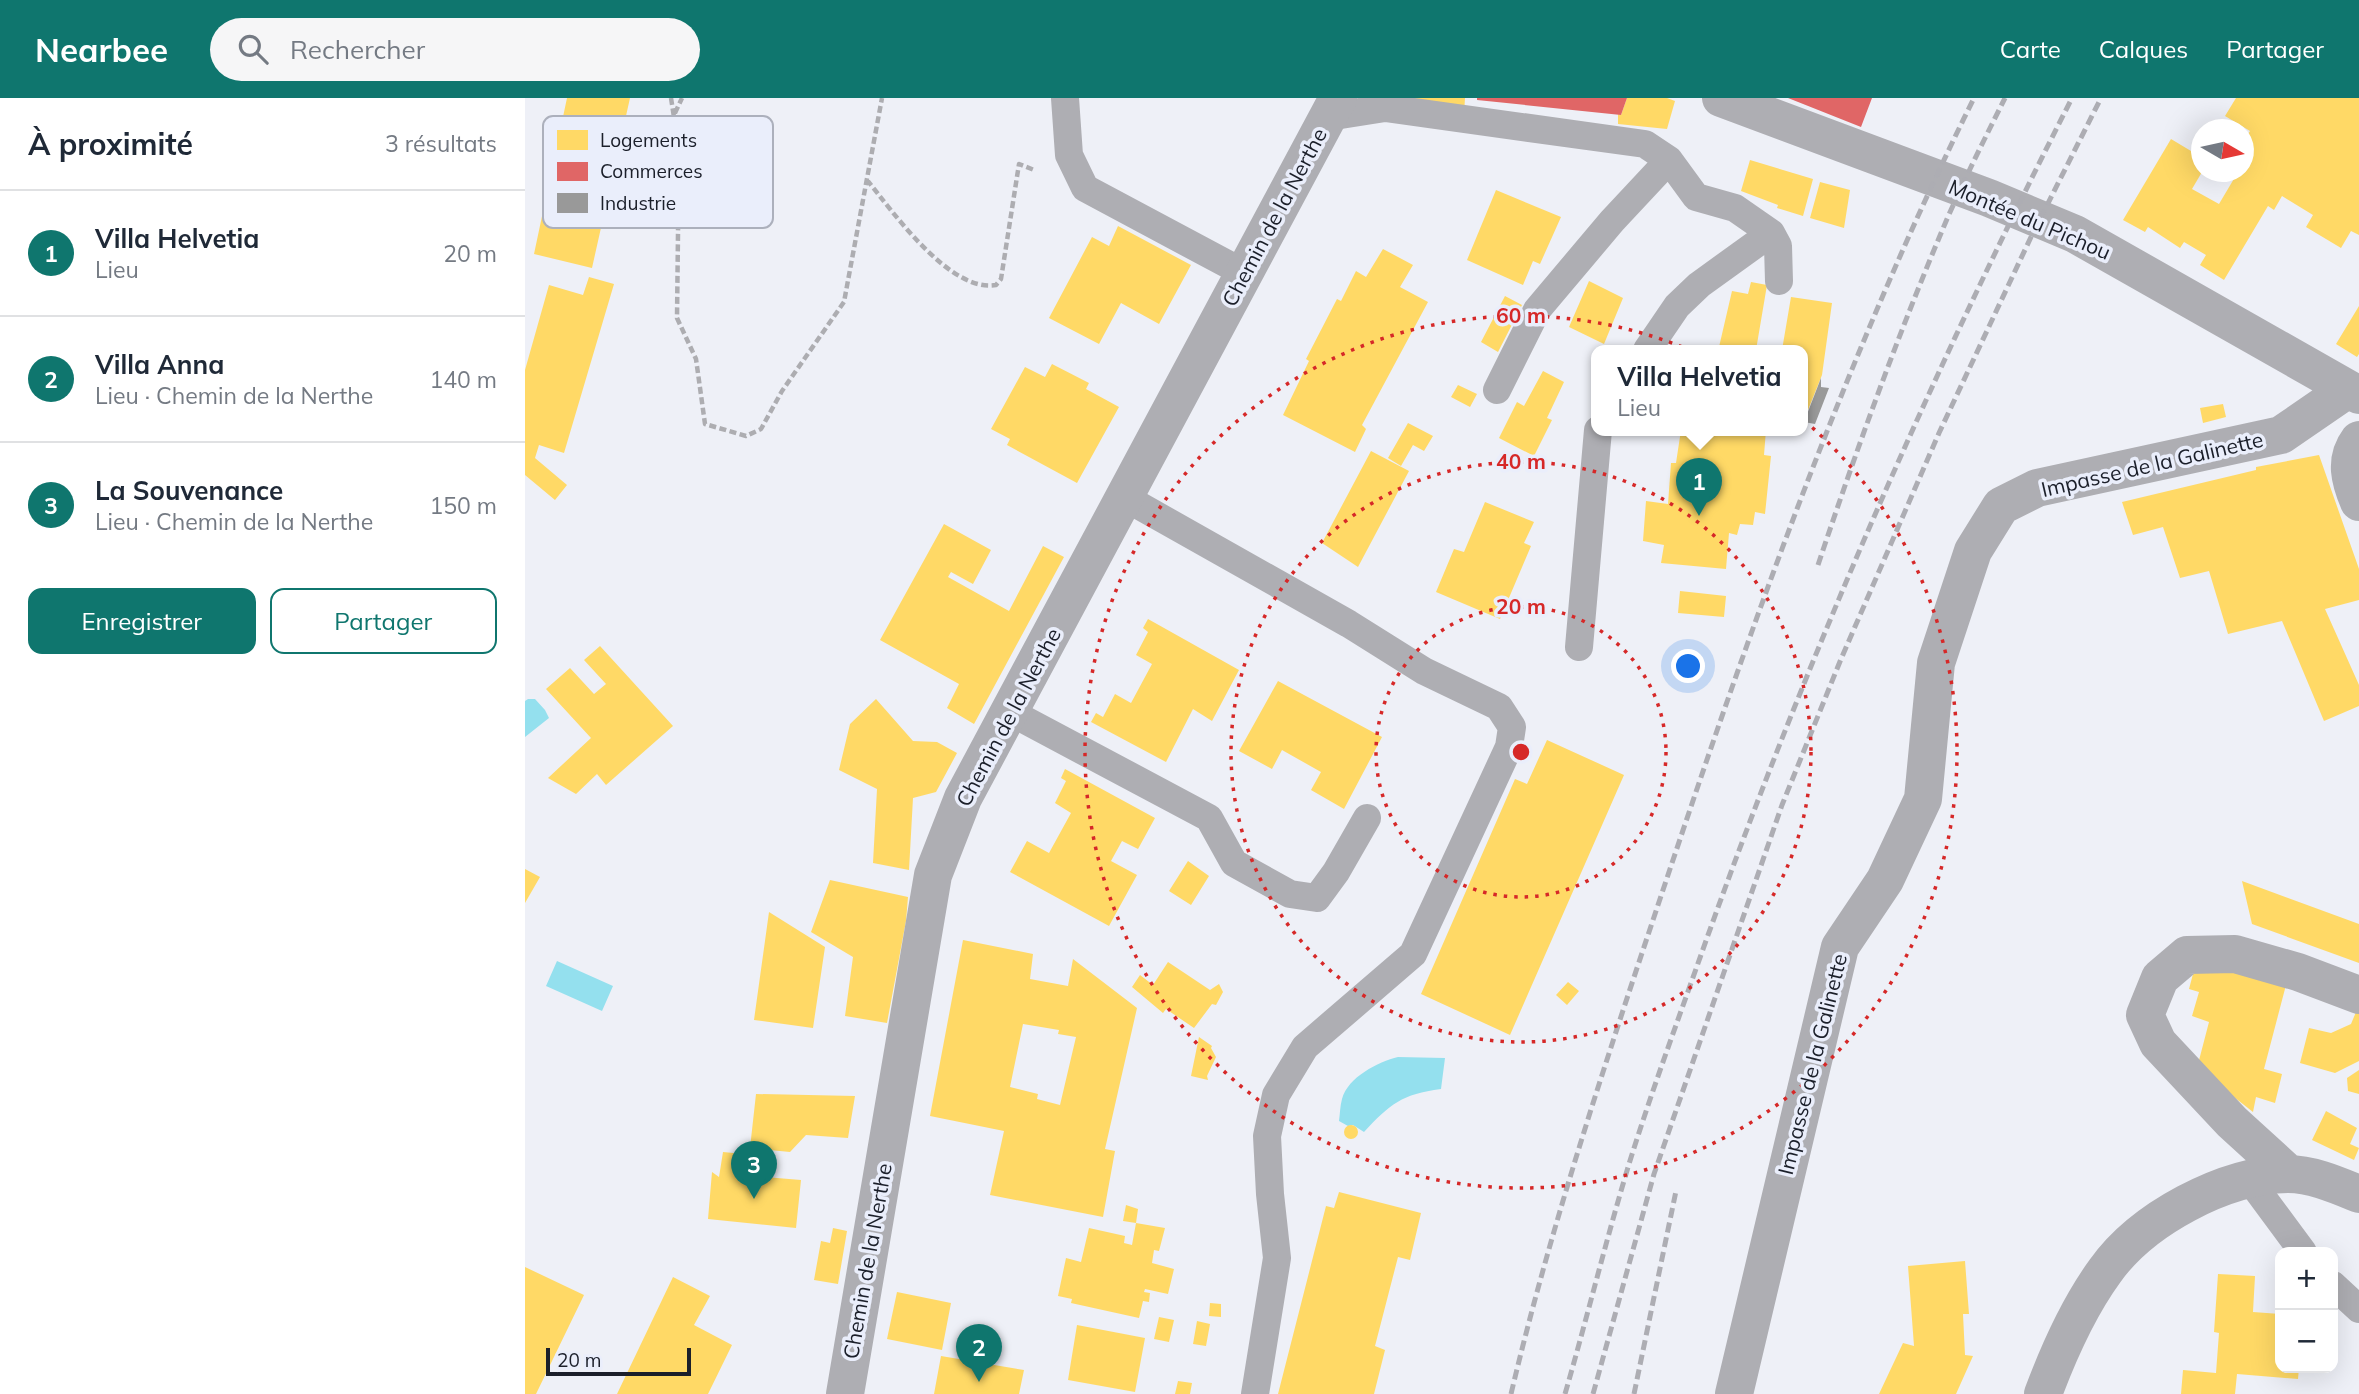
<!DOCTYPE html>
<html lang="fr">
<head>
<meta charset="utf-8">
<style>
  body { margin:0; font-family:Mulish,sans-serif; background:#f6f6f7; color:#1f2937 }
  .controls { position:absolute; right:21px; bottom:21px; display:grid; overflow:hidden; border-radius:14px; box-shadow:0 7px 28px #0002 }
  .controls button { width:63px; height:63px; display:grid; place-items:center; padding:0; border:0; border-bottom:2px solid #e0e1e3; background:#fff; color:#1f2937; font:35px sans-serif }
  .compass { position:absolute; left:1666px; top:21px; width:63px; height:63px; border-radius:50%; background:#fff; box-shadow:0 7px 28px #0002; rotate:99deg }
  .scale { position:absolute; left:21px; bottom:18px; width:145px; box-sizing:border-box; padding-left:7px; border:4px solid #1b1f2a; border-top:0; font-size:19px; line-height:24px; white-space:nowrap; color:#1b1f2a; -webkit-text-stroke:5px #eaeefb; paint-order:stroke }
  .you { position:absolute; left:1164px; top:569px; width:24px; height:24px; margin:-18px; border:5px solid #fff; border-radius:50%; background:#1a73e8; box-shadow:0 0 0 10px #1a73e833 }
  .badge { display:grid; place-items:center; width:46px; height:46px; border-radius:50%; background:#0f766e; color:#fff; font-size:23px; font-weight:700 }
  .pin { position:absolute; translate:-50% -58px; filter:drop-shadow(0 2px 4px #0008) }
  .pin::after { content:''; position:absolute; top:37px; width:24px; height:21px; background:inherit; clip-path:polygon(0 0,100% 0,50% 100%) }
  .popup { position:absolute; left:1066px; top:247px; width:217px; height:91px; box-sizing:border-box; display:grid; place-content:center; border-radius:14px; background:#fff; filter:drop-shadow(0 2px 5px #0005); font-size:23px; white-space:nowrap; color:#747a83 }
  .popup b { font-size:26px; color:#1f2937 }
  .popup::after { content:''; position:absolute; left:50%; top:100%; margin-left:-14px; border:14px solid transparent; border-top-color:#fff }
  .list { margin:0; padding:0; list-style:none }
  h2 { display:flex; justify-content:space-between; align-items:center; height:91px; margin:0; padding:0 28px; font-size:30px }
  h2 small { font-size:23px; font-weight:400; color:#747a83 }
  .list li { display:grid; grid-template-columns:46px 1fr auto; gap:21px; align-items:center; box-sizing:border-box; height:126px; padding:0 28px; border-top:2px solid #e0e1e3 }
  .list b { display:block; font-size:26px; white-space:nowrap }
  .list p { margin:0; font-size:23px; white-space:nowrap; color:#747a83 }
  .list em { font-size:23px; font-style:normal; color:#747a83 }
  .actions { display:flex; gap:14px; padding:21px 28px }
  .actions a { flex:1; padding:16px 0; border:2px solid #0f766e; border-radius:14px; text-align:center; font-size:24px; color:#0f766e }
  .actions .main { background:#0f766e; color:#fff }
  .icon { flex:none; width:38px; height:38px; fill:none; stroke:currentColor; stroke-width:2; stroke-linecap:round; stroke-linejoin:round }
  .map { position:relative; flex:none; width:1834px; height:1296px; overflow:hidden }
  header { display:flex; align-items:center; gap:42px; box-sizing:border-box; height:98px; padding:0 35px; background:#0f766e; color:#fff }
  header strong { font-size:33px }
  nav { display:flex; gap:38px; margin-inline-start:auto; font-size:24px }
  .search { width:490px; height:63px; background:#f6f6f7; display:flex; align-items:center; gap:18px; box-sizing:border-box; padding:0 24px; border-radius:38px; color:#747a83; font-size:26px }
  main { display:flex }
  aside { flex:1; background:#fff }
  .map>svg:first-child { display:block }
</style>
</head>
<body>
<header>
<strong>Nearbee</strong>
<div class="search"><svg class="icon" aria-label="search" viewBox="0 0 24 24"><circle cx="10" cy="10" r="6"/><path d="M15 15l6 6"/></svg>Rechercher</div>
<nav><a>Carte</a><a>Calques</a><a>Partager</a></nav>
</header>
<main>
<aside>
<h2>À proximité<small>3 résultats</small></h2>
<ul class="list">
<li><span class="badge">1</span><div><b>Villa Helvetia</b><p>Lieu</p></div><em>20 m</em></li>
<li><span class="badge">2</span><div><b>Villa Anna</b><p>Lieu · Chemin de la Nerthe</p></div><em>140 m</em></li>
<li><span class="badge">3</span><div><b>La Souvenance</b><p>Lieu · Chemin de la Nerthe</p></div><em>150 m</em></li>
</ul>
<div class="actions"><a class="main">Enregistrer</a><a>Partager</a></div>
</aside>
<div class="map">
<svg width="1834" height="1296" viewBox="0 0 1834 1296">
  <rect width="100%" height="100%" fill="#eef0f7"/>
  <!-- water -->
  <path fill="#94e0ee" d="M 3,601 L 10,601 L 20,612 L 24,620 L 0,639 L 0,603 Z
    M 32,863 L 88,888 L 77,913 L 21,888 Z
    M 873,959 L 920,960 L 916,991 C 877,996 865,1006 839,1034 L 828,1027 L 823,1028 L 814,1023 C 815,1016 815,1008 817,1001 C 823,979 853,964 873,959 Z"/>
  <!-- homes -->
  <path fill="#ffd966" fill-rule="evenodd" d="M 42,0 L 105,0 L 67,170 L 9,156 Z
    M 882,0 L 940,0 L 939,16 Z
    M 1102,0 L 1142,0 L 1150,3 L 1142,31 L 1093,26 L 1093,16 L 1096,17 Z
    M 1711,0 L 1834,0 L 1834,137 L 1826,133 L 1816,150 L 1781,129 L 1788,117 L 1757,98 L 1749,112 L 1743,108 L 1699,182 L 1675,167 L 1681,157 L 1659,144 L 1655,150 L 1623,129 L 1620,134 L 1598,122 L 1646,41 L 1676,59 L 1677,74 L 1667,91 L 1694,106 L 1713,74 L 1718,74 L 1718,43 L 1725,33 L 1700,18 Z
    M 1225,62 L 1288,81 L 1278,118 L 1252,110 L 1253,107 L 1216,93 Z
    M 1295,84 L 1325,92 L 1319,130 L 1285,120 Z
    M 971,92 L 1036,119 L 1015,166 L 1008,163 L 998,187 L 942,162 Z
    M 593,128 L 666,167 L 634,226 L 596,205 L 574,246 L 524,220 L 567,139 L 584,148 Z
    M 858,151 L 888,167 L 875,189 L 903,204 L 837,327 L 841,331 L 830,354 L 758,317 L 784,263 L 781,261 L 812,201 L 816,203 L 831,173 L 841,179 Z
    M 64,179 L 89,186 L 39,355 L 14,347 L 10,360 L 42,387 L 30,402 L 0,377 L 0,272 L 24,187 L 58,197 Z
    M 1064,183 L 1098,200 L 1079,246 L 1044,229 Z
    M 1226,184 L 1242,187 L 1231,252 L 1194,249 L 1207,193 L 1223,196 Z
    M 980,198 L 997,207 L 973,254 L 956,244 Z
    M 1266,199 L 1307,205 L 1297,277 L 1277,327 L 1277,296 L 1282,266 L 1277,266 L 1277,252 L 1257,252 Z
    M 1834,208 L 1834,256 L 1832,259 L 1811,246 Z
    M 527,266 L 564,285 L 561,291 L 594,309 L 552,385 L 482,347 L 485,341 L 466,331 L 500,269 L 520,279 Z
    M 1018,273 L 1039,284 L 1022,320 L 1027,322 L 1009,358 L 974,340 L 992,304 L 999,308 Z
    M 933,287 L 952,296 L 945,309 L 926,299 Z
    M 1698,306 L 1701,319 L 1678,325 L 1675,310 Z
    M 883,325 L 908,338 L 899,353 L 888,347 L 876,368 L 863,360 Z
    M 1156,332 L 1241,332 L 1239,357 L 1246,358 L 1240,416 L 1230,414 L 1228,427 L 1215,426 L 1212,437 L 1204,435 L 1201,471 L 1136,465 L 1139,447 L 1118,443 L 1121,403 L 1143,406 L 1146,365 L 1151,365 Z
    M 846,353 L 884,373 L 833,469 L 797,445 Z
    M 1794,357 L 1834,471 L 1834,502 L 1800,511 L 1834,587 L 1834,608 L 1799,623 L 1757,523 L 1703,536 L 1684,473 L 1655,480 L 1638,429 L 1608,437 L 1597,404 L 1731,372 L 1731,369 Z
    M 960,404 L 1009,424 L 999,445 L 1006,448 L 975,521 L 911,494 L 929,451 L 939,454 Z
    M 419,426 L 466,452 L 448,486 L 426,474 L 423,479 L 484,513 L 518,448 L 539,459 L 449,626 L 422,610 L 434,586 L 355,542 Z
    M 1155,493 L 1201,498 L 1199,519 L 1153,515 Z
    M 623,521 L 714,572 L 687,623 L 668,611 L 641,664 L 566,624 L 571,615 L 578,619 L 590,596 L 606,605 L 627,566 L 611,557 L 623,534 L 618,530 Z
    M 75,548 L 148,628 L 81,687 L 72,676 L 51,696 L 23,680 L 66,640 L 21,591 L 45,570 L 69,596 L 81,586 L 59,562 Z
    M 753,583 L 857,639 L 819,711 L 786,692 L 796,674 L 757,652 L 747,671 L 714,653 Z
    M 351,601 L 388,643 L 412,644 L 432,655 L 411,694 L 388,700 L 384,772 L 348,765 L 352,691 L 314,672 L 325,626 Z
    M 1022,642 L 1099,677 L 985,937 L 896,896 L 990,681 L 1002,686 Z
    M 540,671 L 630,720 L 613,751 L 597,743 L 586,763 L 612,777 L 584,828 L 485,774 L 502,743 L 524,755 L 546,715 L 530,705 L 541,683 L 536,680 Z
    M 663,763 L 684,778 L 666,807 L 644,793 Z
    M 0,771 L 15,779 L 0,805 Z
    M 305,782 L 383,799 L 381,823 L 362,925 L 320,918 L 328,859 L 286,834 Z
    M 1717,783 L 1834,826 L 1834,865 L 1727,826 Z
    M 244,814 L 300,849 L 288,930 L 229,922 Z
    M 438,842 L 508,856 L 505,881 L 543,888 L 548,861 L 612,910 L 580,1051 L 590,1053 L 578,1119 L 465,1097 L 479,1033 L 405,1018 ZM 498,926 L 534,932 L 533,936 L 551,939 L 535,1007 L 512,1001 L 513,996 L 485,989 Z
    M 643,864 L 685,892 L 694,886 L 698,894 L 691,907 L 687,906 L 669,930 L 641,911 L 638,915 L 607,889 L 615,877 L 628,887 Z
    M 1683,868 L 1761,887 L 1739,971 L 1757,976 L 1750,1005 L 1731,999 L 1728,1014 L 1672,970 L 1684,924 L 1667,918 L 1674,894 L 1664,891 L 1668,876 Z
    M 1043,884 L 1054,893 L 1042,907 L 1031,897 Z
    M 1831,914 L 1834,915 L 1834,963 L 1810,975 L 1775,965 L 1784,930 L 1806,935 L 1826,926 Z
    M 674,939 L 687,948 L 686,950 L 691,959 L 682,978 L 683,982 L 666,978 Z
    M 1834,972 L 1834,996 L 1823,993 L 1822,980 Z
    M 231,996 L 330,998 L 323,1040 L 281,1037 L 265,1054 L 225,1050 Z
    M 1801,1013 L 1832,1030 L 1825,1046 L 1834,1050 L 1829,1062 L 1787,1042 Z
    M819 1034a7 7 0 1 1 14 0a7 7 0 1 1-14 0Z
    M 198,1054 L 229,1057 L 227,1078 L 276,1082 L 271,1130 L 183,1121 L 187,1074 L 194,1079 Z
    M 814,1094 L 896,1115 L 885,1162 L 873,1159 L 850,1248 L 860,1252 L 849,1296 L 753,1296 L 801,1108 L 809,1110 Z
    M 601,1107 L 613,1111 L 611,1125 L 640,1130 L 634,1153 L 629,1152 L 627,1165 L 649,1171 L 643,1196 L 620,1191 L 619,1194 L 625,1195 L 624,1204 L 618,1203 L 614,1220 L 546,1205 L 547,1201 L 533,1198 L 541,1160 L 556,1164 L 564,1130 L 600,1138 L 599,1145 L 607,1147 L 611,1125 L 598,1123 Z
    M 308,1130 L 322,1133 L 313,1186 L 289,1182 L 296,1143 L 305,1145 Z
    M 1440,1163 L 1444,1216 L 1438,1216 L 1440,1257 L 1448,1258 L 1431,1296 L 1354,1296 L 1378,1245 L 1389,1248 L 1383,1168 Z
    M 0,1169 L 59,1197 L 11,1296 L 0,1296 Z
    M 1693,1176 L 1730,1178 L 1728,1214 L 1755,1216 L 1755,1270 L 1774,1270 L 1773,1281 L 1712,1276 L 1710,1296 L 1656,1296 L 1658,1272 L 1691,1275 L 1694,1235 L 1689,1234 Z
    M 148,1179 L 185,1198 L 169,1227 L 207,1247 L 183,1296 L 92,1296 Z
    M 372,1194 L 426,1205 L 417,1252 L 362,1241 Z
    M 685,1205 L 696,1206 L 696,1219 L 684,1218 Z
    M 634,1219 L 649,1222 L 644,1244 L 629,1241 Z
    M 672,1223 L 685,1226 L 681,1248 L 668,1246 Z
    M 552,1227 L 620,1240 L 610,1294 L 543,1282 Z
    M 416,1258 L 499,1272 L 494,1296 L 409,1296 Z
    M 653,1283 L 667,1285 L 665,1296 L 650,1296 Z"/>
  <!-- shops -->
  <path fill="#e06666" d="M 952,0 L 1102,0 L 1096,17 L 952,2 Z
    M 1263,0 L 1347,0 L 1336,29 Z"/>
  <!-- industry -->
  <path fill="#999" d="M 1296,280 L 1296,289 L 1304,290 L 1290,326 L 1279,324 Z"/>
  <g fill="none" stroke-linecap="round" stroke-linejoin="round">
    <!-- path -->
    <path stroke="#adadb1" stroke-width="4.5" stroke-dasharray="7 3.5" stroke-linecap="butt" d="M 146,0 L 154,51 L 152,220 L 171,261 L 180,326 L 221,338 L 236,331 L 257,293 L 319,204 L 357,0
      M 150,15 L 157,0
      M 342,82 C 368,114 425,195 471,187 L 476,181 L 494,66 L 509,72"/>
    <!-- service -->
    <path stroke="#aeaeb3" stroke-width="28" d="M 540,0 L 544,57 L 560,90 L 719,175
      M 803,19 L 860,10 L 1120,46 L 1144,62 L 1171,99 L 1210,110 L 1246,135 L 1253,148 L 1254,183
      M 1122,252 L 1152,208 L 1174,187 L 1246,135
      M 972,292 L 1012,212 L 1087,123 L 1144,62
      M 599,399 L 824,526 L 899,573 L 974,609 L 987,629 L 984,649 L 888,856 L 780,949 L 751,997 L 742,1038 L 745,1096 L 752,1160 L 730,1296
      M 1054,549 L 1073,332
      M 485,614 L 684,720 L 709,765 L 765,796 L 792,800 L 811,774 L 842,720
      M 1724,1081 L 1778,1154
      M 1808,1187 L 1834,1211"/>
    <!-- minor -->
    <path stroke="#aeaeb3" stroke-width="38" d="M 1196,0 L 1464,100 L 1550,136 L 1834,297
      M 1834,342 C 1819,362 1825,383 1834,404
      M 1764,1076 L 1707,1024 L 1633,945 L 1620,917 L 1635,880 L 1662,857 L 1710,856 L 1773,874 L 1834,897
      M 320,1296 L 408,777 L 438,700 L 813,0
      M 1209,1296 L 1315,849 L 1360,782 L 1398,701 L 1411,565 L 1448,453 L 1476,408 L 1512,390 L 1756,337 L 1823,291
      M 1518,1296 C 1534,1253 1553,1210 1580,1173 C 1617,1121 1699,1077 1763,1076 C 1787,1076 1812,1087 1834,1096"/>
    <!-- rail -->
    <path stroke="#adadb3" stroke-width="5" stroke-dasharray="10 5" stroke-linecap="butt" d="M 1293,467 C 1332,350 1374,234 1422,121 C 1440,80 1460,40 1480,0
      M 986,1296 C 1027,1123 1084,954 1140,786 C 1229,519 1324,252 1449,0
      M 1040,1296 C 1062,1220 1081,1142 1104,1066 C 1126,995 1152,925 1177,854 C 1281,561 1406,277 1547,0
      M 1068,1296 L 1129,1076 L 1257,707 L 1316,561 L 1414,335 L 1506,139 L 1576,0
      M 1109,1296 L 1151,1093"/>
  </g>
  <!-- distance rings -->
  <g fill="none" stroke="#d62828" stroke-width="3.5" stroke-dasharray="3.5 7">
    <circle cx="996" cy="654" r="145"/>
    <circle cx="996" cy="654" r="290"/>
    <circle cx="996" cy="654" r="436"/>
  </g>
  <g text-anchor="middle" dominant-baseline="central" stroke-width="7" stroke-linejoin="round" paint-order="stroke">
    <!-- street labels -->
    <g font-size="21" fill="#1b1f2a" stroke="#eaeefb">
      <text transform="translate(749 119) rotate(-62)">Chemin de la Nerthe</text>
      <text transform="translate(1505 121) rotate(23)">Montée du Pichou</text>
      <text transform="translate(1627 366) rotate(-13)">Impasse de la Galinette</text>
      <text transform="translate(483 619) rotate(-62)">Chemin de la Nerthe</text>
      <text transform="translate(1287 966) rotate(-76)">Impasse de la Galinette</text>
      <text transform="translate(342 1163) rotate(-80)">Chemin de la Nerthe</text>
    </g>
  </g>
  <!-- legend -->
  <rect x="18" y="18" width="230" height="112" rx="10" fill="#eaeefb" stroke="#acb0bc" stroke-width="2"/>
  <rect x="32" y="32" width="31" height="20" fill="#ffd966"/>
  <rect x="32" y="64" width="31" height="19" fill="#e06666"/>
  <rect x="32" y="95" width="31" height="20" fill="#999"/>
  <g font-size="19" fill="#1b1f2a">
    <text x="75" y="49">Logements</text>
    <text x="75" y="80">Commerces</text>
    <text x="75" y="112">Industrie</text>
  </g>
  <circle cx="996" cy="654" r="10" fill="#d62828" stroke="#eaeefb" stroke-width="3.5"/>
  <g font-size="21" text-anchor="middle" font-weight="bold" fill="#d62828" stroke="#eaeefb" stroke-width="7" stroke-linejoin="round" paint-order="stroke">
    <text x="996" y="225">60 m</text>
    <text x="996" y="371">40 m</text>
    <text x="996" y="516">20 m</text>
  </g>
</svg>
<div class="controls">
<button>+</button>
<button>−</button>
</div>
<svg class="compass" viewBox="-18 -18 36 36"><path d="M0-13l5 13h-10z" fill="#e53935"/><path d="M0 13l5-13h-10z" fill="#747a83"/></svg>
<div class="scale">20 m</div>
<div class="you"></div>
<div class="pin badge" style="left:1174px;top:418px">1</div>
<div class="popup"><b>Villa Helvetia</b>Lieu</div>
<div class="pin badge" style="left:454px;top:1284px">2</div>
<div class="pin badge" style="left:229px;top:1101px">3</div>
</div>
</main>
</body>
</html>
